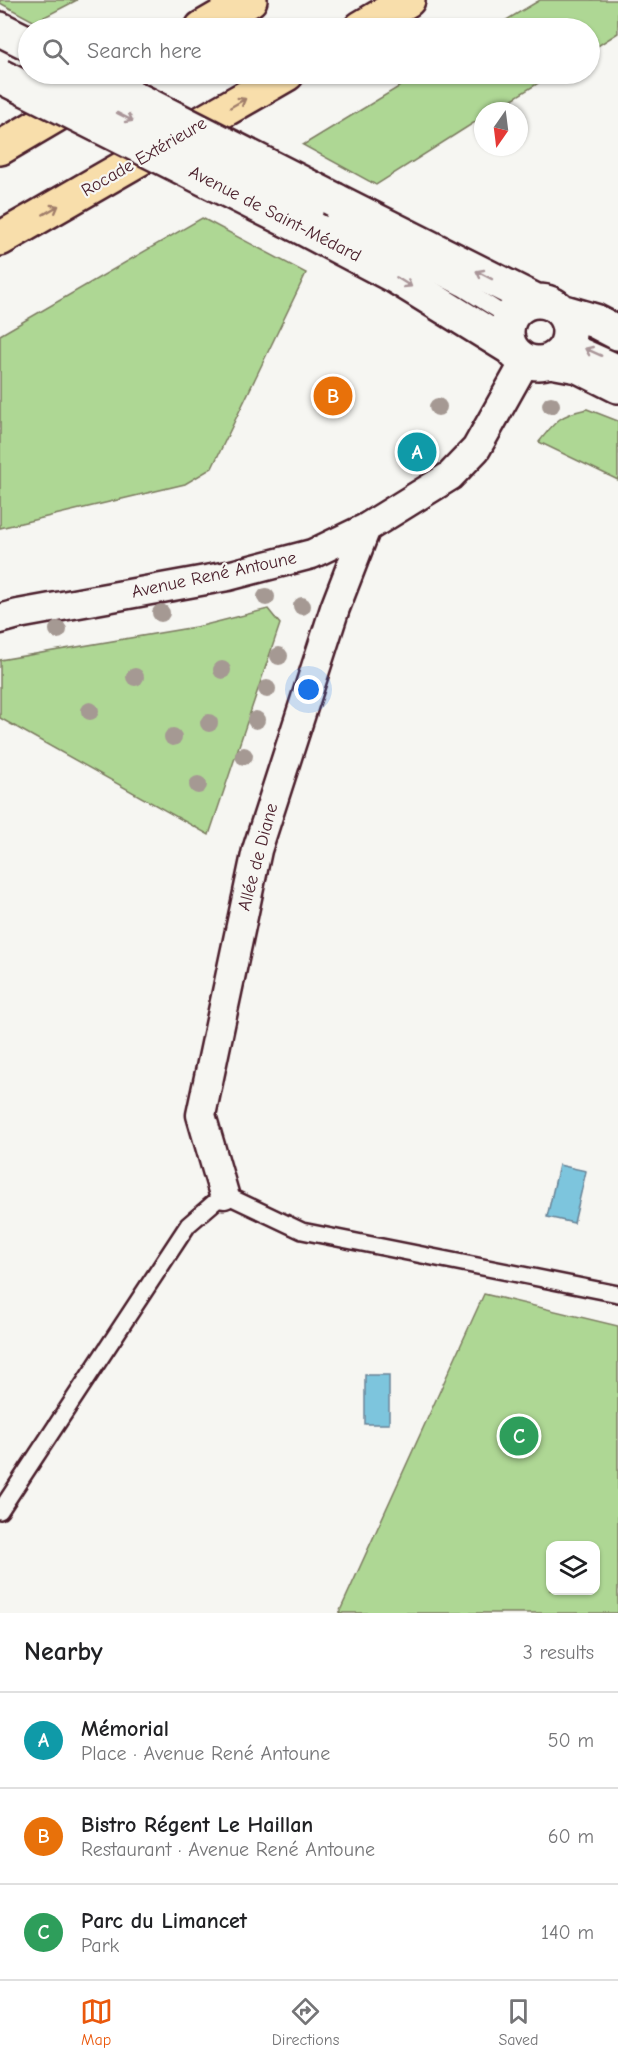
<!DOCTYPE html>
<html lang="en">
<head>
<meta charset="utf-8">
<style>
  body { margin:0; font-family:"Comic Neue",sans-serif; background:#f6f6f6; color:#202124 }
  .controls { position:absolute; right:18px; bottom:18px; display:grid; overflow:hidden; border-radius:12px; box-shadow:0 2px 4px #0004 }
  .controls button { width:54px; height:54px; display:grid; place-items:center; padding:0; border:0; border-bottom:2px solid #e0e0e0; background:#fff; color:#202124; font:30px sans-serif }
  .compass { position:absolute; left:474px; top:102px; width:54px; height:54px; border-radius:50%; background:#fff; box-shadow:0 2px 4px #0004; rotate:194deg }
  .you { position:absolute; left:309px; top:690px; width:21px; height:21px; margin:-15px; border:4px solid #fff; border-radius:50%; background:#1a73e8; box-shadow:0 0 0 9px #1a73e833 }
  .badge { display:grid; place-items:center; width:39px; height:39px; border-radius:50%; background:#ea580c; color:#fff; font-size:20px; font-weight:700 }
  .pin { position:absolute; translate:-50% -50%; border:3px solid #fff; box-shadow:0 2px 6px #0006 }
  .list { margin:0; padding:0; list-style:none }
  h2 { display:flex; justify-content:space-between; align-items:center; height:78px; margin:0; padding:0 24px; font-size:26px }
  h2 small { font-size:20px; font-weight:400; color:#757577 }
  .list li { display:grid; grid-template-columns:39px 1fr auto; gap:18px; align-items:center; box-sizing:border-box; height:96px; padding:0 24px; border-top:2px solid #e0e0e0 }
  .list b { display:block; font-size:22px; white-space:nowrap }
  .list p { margin:0; font-size:20px; white-space:nowrap; color:#757577 }
  .list em { font-size:20px; font-style:normal; color:#757577 }
  .icon { flex:none; width:33px; height:33px; fill:none; stroke:currentColor; stroke-width:2; stroke-linecap:round; stroke-linejoin:round }
  .map { position:relative; flex:none; width:618px; height:1613px; overflow:hidden }
  .search { position:absolute; background:#fff; box-shadow:0 2px 4px #0004; left:18px; right:18px; top:18px; height:66px; display:flex; align-items:center; gap:15px; box-sizing:border-box; padding:0 21px; border-radius:33px; color:#757577; font-size:22px }
  .sheet { height:366px; background:#fff }
  nav { display:flex; justify-content:space-around; align-items:center; box-sizing:border-box; height:84px; border-top:2px solid #e0e0e0; background:#fff; font-size:16px; color:#757577 }
  nav a { display:grid; justify-items:center; gap:3px }
  nav .on { color:#ea580c }
  .map>svg:first-child { display:block }
</style>
</head>
<body>
<div class="map">
<svg width="618" height="1613" viewBox="0 0 618 1613">
  <rect width="100%" height="100%" fill="#f6f6f2"/>
  <filter id="ink" filterUnits="userSpaceOnUse"><feTurbulence type="fractalNoise" baseFrequency=".0167" numOctaves="2"/><feDisplacementMap in="SourceGraphic" scale="12" xChannelSelector="R" yChannelSelector="G"/><feConvolveMatrix kernelMatrix="1 2 1 2 8 2 1 2 1" color-interpolation-filters="sRGB"/></filter>
  <g filter="url(#ink)">
    <!-- green -->
    <path fill="#aed794" stroke="#7c7b60" stroke-width="1.5" fill-rule="evenodd" d="M 0,0 L 77,0 L 35,22 L 0,3 Z
      M 540,0 L 618,0 L 618,33 L 590,51 L 590,28 L 493,28 Z
      M 420,74 L 553,74 L 493,111 L 483,111 L 483,117 L 376,185 L 303,145 Z
      M 202,218 L 306,273 L 212,468 L 185,484 L 0,528 L 0,335 Z
      M 587,409 L 618,421 L 618,480 L 539,442 C 556,420 560,415 587,409 Z
      M 268,609 L 280,624 L 209,835 L 0,718 L 0,660 L 201,626 Z
      M 484,1294 L 618,1326 L 618,1613 L 339,1613 ZM 550,1546 L 596,1546 L 596,1590 L 550,1590 Z"/>
    <!-- water -->
    <path fill="#7dc5dd" stroke="#698396" stroke-width="1.5" d="M 559,1165 L 586,1171 L 574,1223 L 547,1217 Z
      M 365,1375 L 389,1375 L 389,1424 L 365,1424 Z"/>
    <g fill="none" stroke-linecap="round" stroke-linejoin="round">
      <!-- service casing -->
      <g stroke="#4a1f2b" stroke-width="20">
        <path id="service" d="M 315,212 L 462,288 L 510,318
          M 569,340 L 618,362
          M 0,1511 L 188,1225 L 224,1194 L 302,1231 L 618,1294"/>
      </g>
      <!-- minor casing -->
      <g stroke="#4a1f2b" stroke-width="33">
        <path id="minor" d="M 0,619 L 18,614 L 228,576 L 312,554 L 366,528 L 450,476 L 476,449 L 526,360
          M 224,1194 L 201,1115 L 257,850 L 335,608 L 366,528"/>
      </g>
      <!-- secondary casing -->
      <g stroke="#4a1f2b" stroke-width="38">
        <path id="secondary" d="M 0,29 L 28,43
          M 335,200 L 536,301
          M 297,225 L 396,277 L 511,348
          M507 332a31 31 0 1 1 62 0a31 31 0 1 1-62 0Z
          M 561,311 L 595,321 L 618,333
          M 551,361 L 578,366 L 618,386"/>
      </g>
      <!-- motorway casing -->
      <g stroke="#4a1f2b" stroke-width="38">
        <path id="motorway" d="M 202,28 L 250,0
          M 361,28 L 408,0
          M 0,148 L 126,74
          M 0,239 L 287,74"/>
      </g>
      <!-- service -->
      <use href="#service" stroke="#f6f6f2" stroke-width="15"/>
      <!-- minor -->
      <use href="#minor" stroke="#f6f6f2" stroke-width="28"/>
      <!-- secondary -->
      <use href="#secondary" stroke="#f6f6f2" stroke-width="33"/>
      <!-- motorway -->
      <use href="#motorway" stroke="#f8deab" stroke-width="33"/>
      <!-- service-bridge casing -->
      <g stroke="#4a1f2b" stroke-width="20" stroke-linecap="butt">
        <path id="service-bridge" d="M 35,74 L 49,79 L 315,212"/>
      </g>
      <!-- secondary-bridge casing -->
      <g stroke="#4a1f2b" stroke-width="38" stroke-linecap="butt">
        <path id="secondary-bridge" d="M 87,74 L 335,200
          M 0,76 L 297,225"/>
      </g>
      <!-- service-bridge -->
      <use href="#service-bridge" stroke="#f6f6f2" stroke-width="15"/>
      <!-- secondary-bridge -->
      <use href="#secondary-bridge" stroke="#f6f6f2" stroke-width="33"/>
    </g>
    <!-- trees -->
    <g fill="#a59993">
      <circle cx="551" cy="405" r="9"/>
      <circle cx="438" cy="407" r="9"/>
      <circle cx="266" cy="597" r="9"/>
      <circle cx="302" cy="606" r="9"/>
      <circle cx="161" cy="613" r="9"/>
      <circle cx="58" cy="630" r="9"/>
      <circle cx="279" cy="656" r="9"/>
      <circle cx="222" cy="670" r="9"/>
      <circle cx="135" cy="677" r="9"/>
      <circle cx="267" cy="689" r="9"/>
      <circle cx="90" cy="711" r="9"/>
      <circle cx="256" cy="720" r="9"/>
      <circle cx="209" cy="723" r="9"/>
      <circle cx="173" cy="737" r="9"/>
      <circle cx="244" cy="756" r="9"/>
      <circle cx="198" cy="785" r="9"/>
    </g>
    <!-- one-way arrows -->
    <defs><path id="oneway-shaft" d="M-6 0H5M1.5-3L5.5 0L1.5 3" fill="none" stroke-width="1.6" stroke-linecap="round" stroke-linejoin="round" transform="scale(1.5)"/></defs>
    <g stroke="#a17e6b">
      <use href="#oneway-shaft" transform="translate(238 103) rotate(-30)"/>
      <use href="#oneway-shaft" transform="translate(51 210) rotate(-30)"/>
    </g>
    <g stroke="#a99598">
      <use href="#oneway-shaft" transform="translate(125 117) rotate(27)"/>
      <use href="#oneway-shaft" transform="translate(484 275) rotate(-153)"/>
      <use href="#oneway-shaft" transform="translate(404 282) rotate(32)"/>
      <use href="#oneway-shaft" transform="translate(593 352) rotate(-156)"/>
    </g>
  </g>
  <g text-anchor="middle" dominant-baseline="central" stroke-width="4.5" stroke-linejoin="round" paint-order="stroke">
    <!-- street labels -->
    <g font-size="18" fill="#4a1f2b" stroke="#f6f6f2">
      <text transform="translate(144 157) rotate(-30)">Rocade Extérieure</text>
      <text transform="translate(275 214) rotate(27)">Avenue de Saint-Médard</text>
      <text transform="translate(214 575) rotate(-12)">Avenue René Antoune</text>
      <text transform="translate(258 857) rotate(-75)">Allée de Diane</text>
    </g>
  </g>
</svg>
<div class="controls">
<button><svg class="icon" aria-label="layers" viewBox="0 0 24 24"><path d="M12 4l9 5-9 5-9-5zM3 14l9 5 9-5"/></svg></button>
</div>
<svg class="compass" viewBox="-18 -18 36 36"><path d="M0-13l5 13h-10z" fill="#e53935"/><path d="M0 13l5-13h-10z" fill="#757577"/></svg>
<div class="you"></div>
<div class="pin badge" style="left:417px;top:452px;background:#0f9aa8">A</div>
<div class="pin badge" style="left:333px;top:396px;background:#e8710a">B</div>
<div class="pin badge" style="left:519px;top:1436px;background:#2e9e5b">C</div>
<div class="search"><svg class="icon" aria-label="search" viewBox="0 0 24 24"><circle cx="10" cy="10" r="6"/><path d="M15 15l6 6"/></svg>Search here</div>
</div>
<section class="sheet">
<h2>Nearby<small>3 results</small></h2>
<ul class="list">
<li><span class="badge" style="background:#0f9aa8">A</span><div><b>Mémorial</b><p>Place · Avenue René Antoune</p></div><em>50 m</em></li>
<li><span class="badge" style="background:#e8710a">B</span><div><b>Bistro Régent Le Haillan</b><p>Restaurant · Avenue René Antoune</p></div><em>60 m</em></li>
<li><span class="badge" style="background:#2e9e5b">C</span><div><b>Parc du Limancet</b><p>Park</p></div><em>140 m</em></li>
</ul>
</section>
<nav>
<a class="on"><svg class="icon" aria-label="map" viewBox="0 0 24 24"><path d="M3 6l6-2 6 2 6-2v14l-6 2-6-2-6 2zM9 4v14M15 6v14"/></svg>Map</a>
<a><svg class="icon" aria-label="directions" viewBox="0 0 24 24"><path d="M12 3l9 9-9 9-9-9zM9 14v-3h6M13 9l2 2-2 2"/></svg>Directions</a>
<a><svg class="icon" aria-label="saved" viewBox="0 0 24 24"><path d="M7 4h10v16l-5-4-5 4z"/></svg>Saved</a>
</nav>
</body>
</html>
